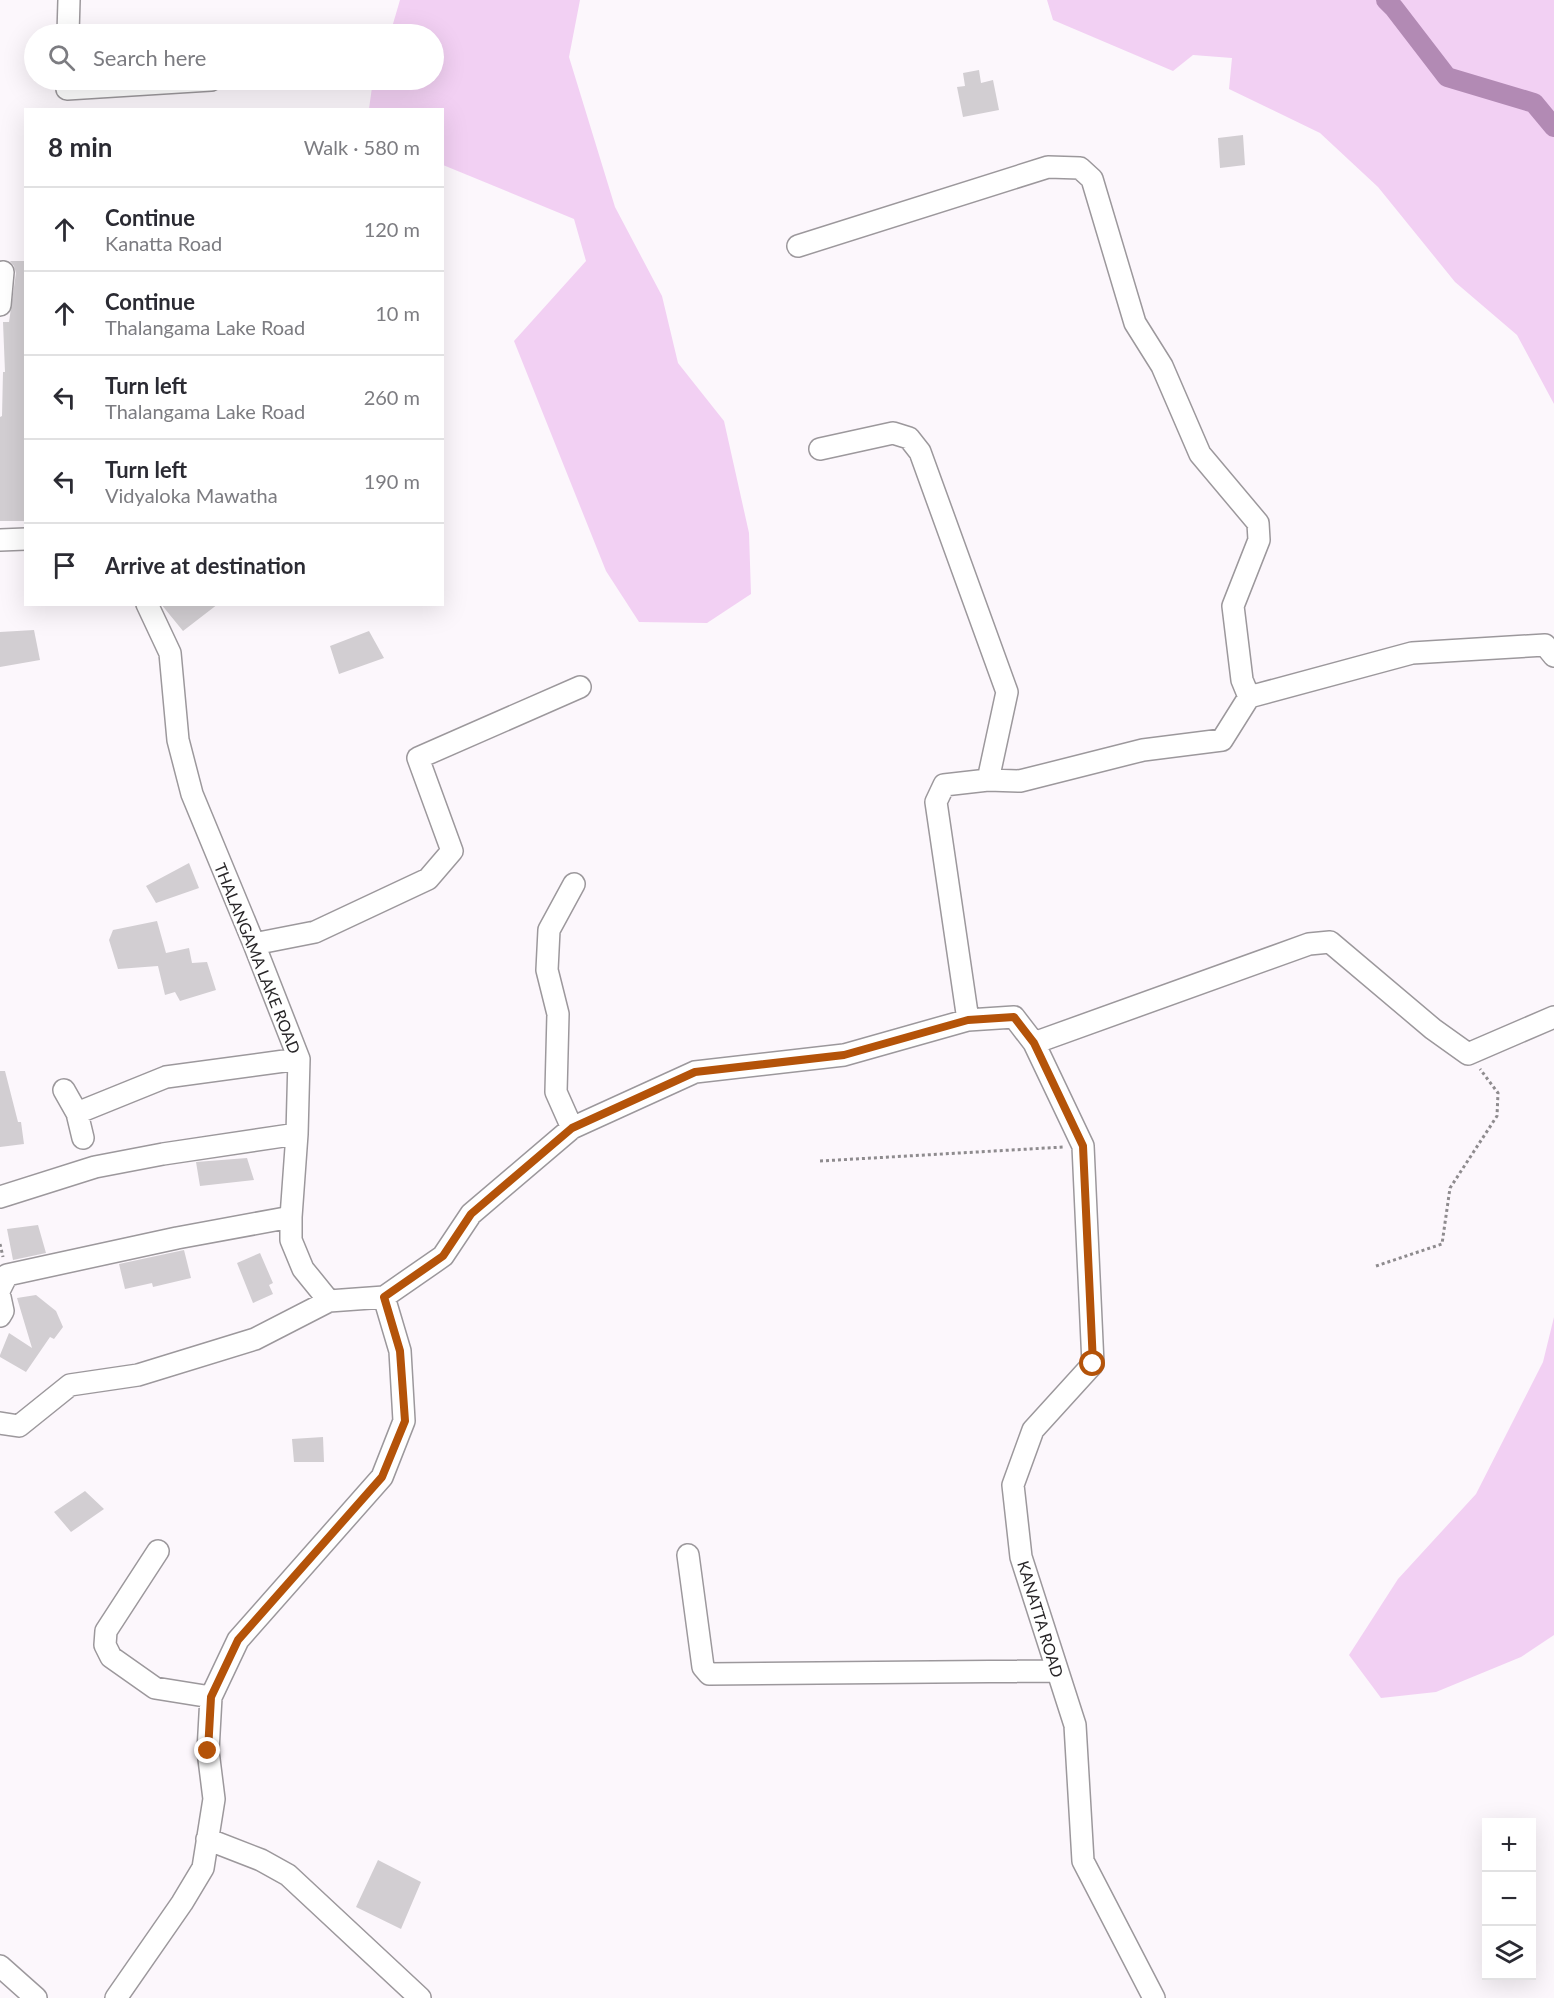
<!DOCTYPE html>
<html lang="en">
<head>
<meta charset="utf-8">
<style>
  body { margin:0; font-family:Lato,sans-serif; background:#f2f2f3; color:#2b2b33 }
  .controls { position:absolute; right:18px; bottom:18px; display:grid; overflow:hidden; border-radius:0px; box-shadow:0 6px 24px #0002 }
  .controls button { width:54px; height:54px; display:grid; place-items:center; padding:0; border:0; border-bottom:2px solid #e1e1e2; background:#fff; color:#2b2b33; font:30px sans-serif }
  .stop { position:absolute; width:18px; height:18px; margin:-14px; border:4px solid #b45309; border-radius:50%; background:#fff }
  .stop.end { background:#b45309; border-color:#fff; box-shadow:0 2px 6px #0008 }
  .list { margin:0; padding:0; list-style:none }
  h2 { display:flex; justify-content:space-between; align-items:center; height:78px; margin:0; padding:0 24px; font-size:26px }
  h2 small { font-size:20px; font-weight:400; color:#7c7c81 }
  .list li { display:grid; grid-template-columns:39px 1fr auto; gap:18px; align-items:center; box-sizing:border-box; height:84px; padding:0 24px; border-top:2px solid #e1e1e2 }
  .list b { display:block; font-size:22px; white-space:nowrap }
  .list p { margin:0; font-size:20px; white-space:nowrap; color:#7c7c81 }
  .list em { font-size:20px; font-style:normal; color:#7c7c81 }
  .icon { flex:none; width:33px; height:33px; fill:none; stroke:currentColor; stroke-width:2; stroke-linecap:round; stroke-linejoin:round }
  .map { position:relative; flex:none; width:1554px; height:1998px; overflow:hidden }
  .search { position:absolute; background:#fff; box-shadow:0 6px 24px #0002; left:24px; top:24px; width:420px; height:66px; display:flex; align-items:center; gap:15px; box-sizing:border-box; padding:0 21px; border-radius:33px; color:#7c7c81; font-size:22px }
  .panel { position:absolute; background:#fff; box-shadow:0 6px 24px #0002; left:24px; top:108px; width:420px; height:498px; border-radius:0px }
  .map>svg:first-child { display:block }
</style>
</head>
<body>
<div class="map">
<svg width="1554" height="1998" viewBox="0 0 1554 1998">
  <rect width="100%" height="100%" fill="#fcf7fc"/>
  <!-- green -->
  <path fill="#f2d0f3" d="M 400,0 L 580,0 L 569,57 L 615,207 L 662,296 L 678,363 L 724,421 L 749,533 L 751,594 L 707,623 L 639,622 L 606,571 L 514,341 L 586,261 L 574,219 L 443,165 L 442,110 L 369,109 L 373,80 L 434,80 L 434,34 L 390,34 Z
    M 1047,0 L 1554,0 L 1554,404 L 1517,335 L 1455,282 L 1378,187 L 1320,133 L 1229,89 L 1232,58 L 1193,55 L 1173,71 L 1053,20 Z
    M 1554,1317 L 1554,1635 L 1521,1657 L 1436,1692 L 1381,1698 L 1349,1655 L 1398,1579 L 1476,1494 L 1543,1362 Z"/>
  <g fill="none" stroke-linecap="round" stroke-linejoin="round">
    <!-- canal -->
    <path stroke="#b28ab4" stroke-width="20" d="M 1386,0 L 1394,8 L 1447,77 L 1534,103 L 1554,127"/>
  </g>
  <!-- building -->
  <path fill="#d2ced2" d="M 979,70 L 981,83 L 993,80 L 999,110 L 963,117 L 957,87 L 965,86 L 963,73 Z
    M 1243,135 L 1245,165 L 1220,168 L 1218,138 Z
    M 10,261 L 26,261 L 26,521 L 0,521 L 0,417 L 2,416 L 3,372 L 5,372 L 3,322 L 9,322 L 16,273 L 14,266 Z
    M 161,604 L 218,604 L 183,631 Z
    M 34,630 L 40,660 L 0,667 L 0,632 Z
    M 369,631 L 384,658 L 339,674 L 330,646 Z
    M 189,863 L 199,888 L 156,903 L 146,886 Z
    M 157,921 L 166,953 L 189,948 L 192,963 L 207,962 L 216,990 L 180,1001 L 175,992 L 165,995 L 158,966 L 118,969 L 109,940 L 113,930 Z
    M 0,1071 L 5,1071 L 18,1122 L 21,1122 L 24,1144 L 0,1147 Z
    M 247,1158 L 254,1180 L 200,1186 L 196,1162 Z
    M 38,1225 L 46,1253 L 13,1260 L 7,1229 Z
    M 184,1250 L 191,1278 L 153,1287 L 152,1283 L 125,1289 L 119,1264 Z
    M 260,1253 L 273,1283 L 269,1285 L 273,1294 L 253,1303 L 237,1263 Z
    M 36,1295 L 56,1311 L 63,1327 L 54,1339 L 50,1337 L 26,1372 L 0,1357 L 0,1355 L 9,1333 L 32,1348 L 17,1298 Z
    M 323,1437 L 324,1462 L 294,1462 L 292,1439 Z
    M 85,1491 L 104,1509 L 71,1532 L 54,1512 Z
    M 378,1860 L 421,1882 L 401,1929 L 356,1907 Z"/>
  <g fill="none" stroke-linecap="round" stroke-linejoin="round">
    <!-- street casing -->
    <g stroke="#9c989c" stroke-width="24">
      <path id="street" d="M 68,34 L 69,0
        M 67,89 L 211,80
        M 798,246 L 1048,167 L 1080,168 L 1092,179 L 1135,323 L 1162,366 L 1200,454 L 1258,523 L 1259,540 L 1233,606 L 1242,680 L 1249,697
        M 0,305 L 3,272
        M 820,449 L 893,433 L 909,438 L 920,452 L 1007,692 L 988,780 L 1020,781 L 1143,750 L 1222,740 L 1249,697 L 1412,653 L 1545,645 L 1554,656
        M 0,540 L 26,539
        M 147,604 L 170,653 L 178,740 L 192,794 L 254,944 L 299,1059 L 297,1134 L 291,1217 L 291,1240 L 303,1269 L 329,1301 L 384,1297 L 443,1256 L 471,1214 L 572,1128 L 695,1072 L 844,1055 L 968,1020 L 1014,1017 L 1034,1043 L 1083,1146 L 1093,1364 L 1033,1430 L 1013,1485 L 1021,1557 L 1075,1725 L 1083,1861 L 1154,1998
        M 254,944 L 315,932 L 428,879 L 452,851 L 418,758 L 580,687
        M 968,1020 L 936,802 L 944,785 L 988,780
        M 1034,1043 L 1309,944 L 1330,942 L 1433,1029 L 1468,1054 L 1554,1017
        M 64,1090 L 77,1113 L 83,1138
        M 77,1113 L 166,1077 L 299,1059
        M 572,1128 L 556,1092 L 558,1014 L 547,970 L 549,930 L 574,884
        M 0,1197 L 95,1167 L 163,1154 L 297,1134
        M 0,1289 L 7,1275 L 177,1238 L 291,1217
        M 0,1297 L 3,1311 L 0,1316
        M 0,1423 L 19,1426 L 70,1385 L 138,1375 L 255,1339 L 329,1301
        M 158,1551 L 106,1631 L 105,1645 L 111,1657 L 155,1688 L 211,1697
        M 688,1555 L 703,1667 L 709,1674 L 1057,1671
        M 207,1839 L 261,1860 L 288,1875 L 420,1998
        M 0,1966 L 36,1998
        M 116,1998 L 182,1903 L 203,1868 L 214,1799 L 208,1751 L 211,1697 L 238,1640 L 382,1477 L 404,1421 L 400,1351 L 384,1297"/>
    </g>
    <!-- path -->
    <path stroke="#8e8b8e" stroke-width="3" stroke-dasharray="3 3" stroke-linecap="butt" d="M 820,1161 L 1064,1147
      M 0,1244 L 3,1257
      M 1376,1266 L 1442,1244 L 1450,1188 L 1497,1116 L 1498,1093 L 1480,1069"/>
    <!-- street -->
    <use href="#street" stroke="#fff" stroke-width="21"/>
  </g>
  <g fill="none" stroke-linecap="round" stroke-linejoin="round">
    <!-- route -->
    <path stroke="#b45309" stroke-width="8" d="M 208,1751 L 211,1697 L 238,1640 L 382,1477 L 405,1421 L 400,1351 L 384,1297 L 443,1256 L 471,1214 L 572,1128 L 695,1072 L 844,1055 L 968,1020 L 1014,1017 L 1034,1043 L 1083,1146 L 1093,1364"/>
  </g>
  <g text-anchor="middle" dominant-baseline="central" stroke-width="5" stroke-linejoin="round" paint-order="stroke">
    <!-- street labels -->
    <g font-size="16" fill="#282628" stroke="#fff">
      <text transform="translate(258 958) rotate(68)">THALANGAMA LAKE ROAD</text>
      <text transform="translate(1041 1619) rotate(73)">KANATTA ROAD</text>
    </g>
  </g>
</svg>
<div class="controls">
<button>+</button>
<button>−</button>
<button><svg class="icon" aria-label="layers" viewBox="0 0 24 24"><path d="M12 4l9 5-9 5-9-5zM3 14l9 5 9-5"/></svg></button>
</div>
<div class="stop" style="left:1093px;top:1364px"></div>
<div class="stop end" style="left:208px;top:1751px"></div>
<div class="search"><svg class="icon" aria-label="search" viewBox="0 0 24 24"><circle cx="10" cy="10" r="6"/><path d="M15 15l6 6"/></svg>Search here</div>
<section class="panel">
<h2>8 min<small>Walk · 580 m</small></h2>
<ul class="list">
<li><svg class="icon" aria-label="ahead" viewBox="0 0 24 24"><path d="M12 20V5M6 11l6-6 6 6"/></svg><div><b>Continue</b><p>Kanatta Road</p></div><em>120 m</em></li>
<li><svg class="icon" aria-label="ahead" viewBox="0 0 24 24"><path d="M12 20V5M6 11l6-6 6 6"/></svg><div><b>Continue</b><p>Thalangama Lake Road</p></div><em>10 m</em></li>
<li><svg class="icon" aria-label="left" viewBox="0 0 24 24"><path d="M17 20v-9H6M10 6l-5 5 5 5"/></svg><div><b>Turn left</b><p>Thalangama Lake Road</p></div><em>260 m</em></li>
<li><svg class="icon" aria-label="left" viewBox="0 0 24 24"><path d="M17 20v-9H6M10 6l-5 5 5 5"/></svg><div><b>Turn left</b><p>Vidyaloka Mawatha</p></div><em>190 m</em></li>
<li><svg class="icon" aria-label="arrive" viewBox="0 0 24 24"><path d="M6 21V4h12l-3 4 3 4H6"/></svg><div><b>Arrive at destination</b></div></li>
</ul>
</section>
</div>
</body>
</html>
